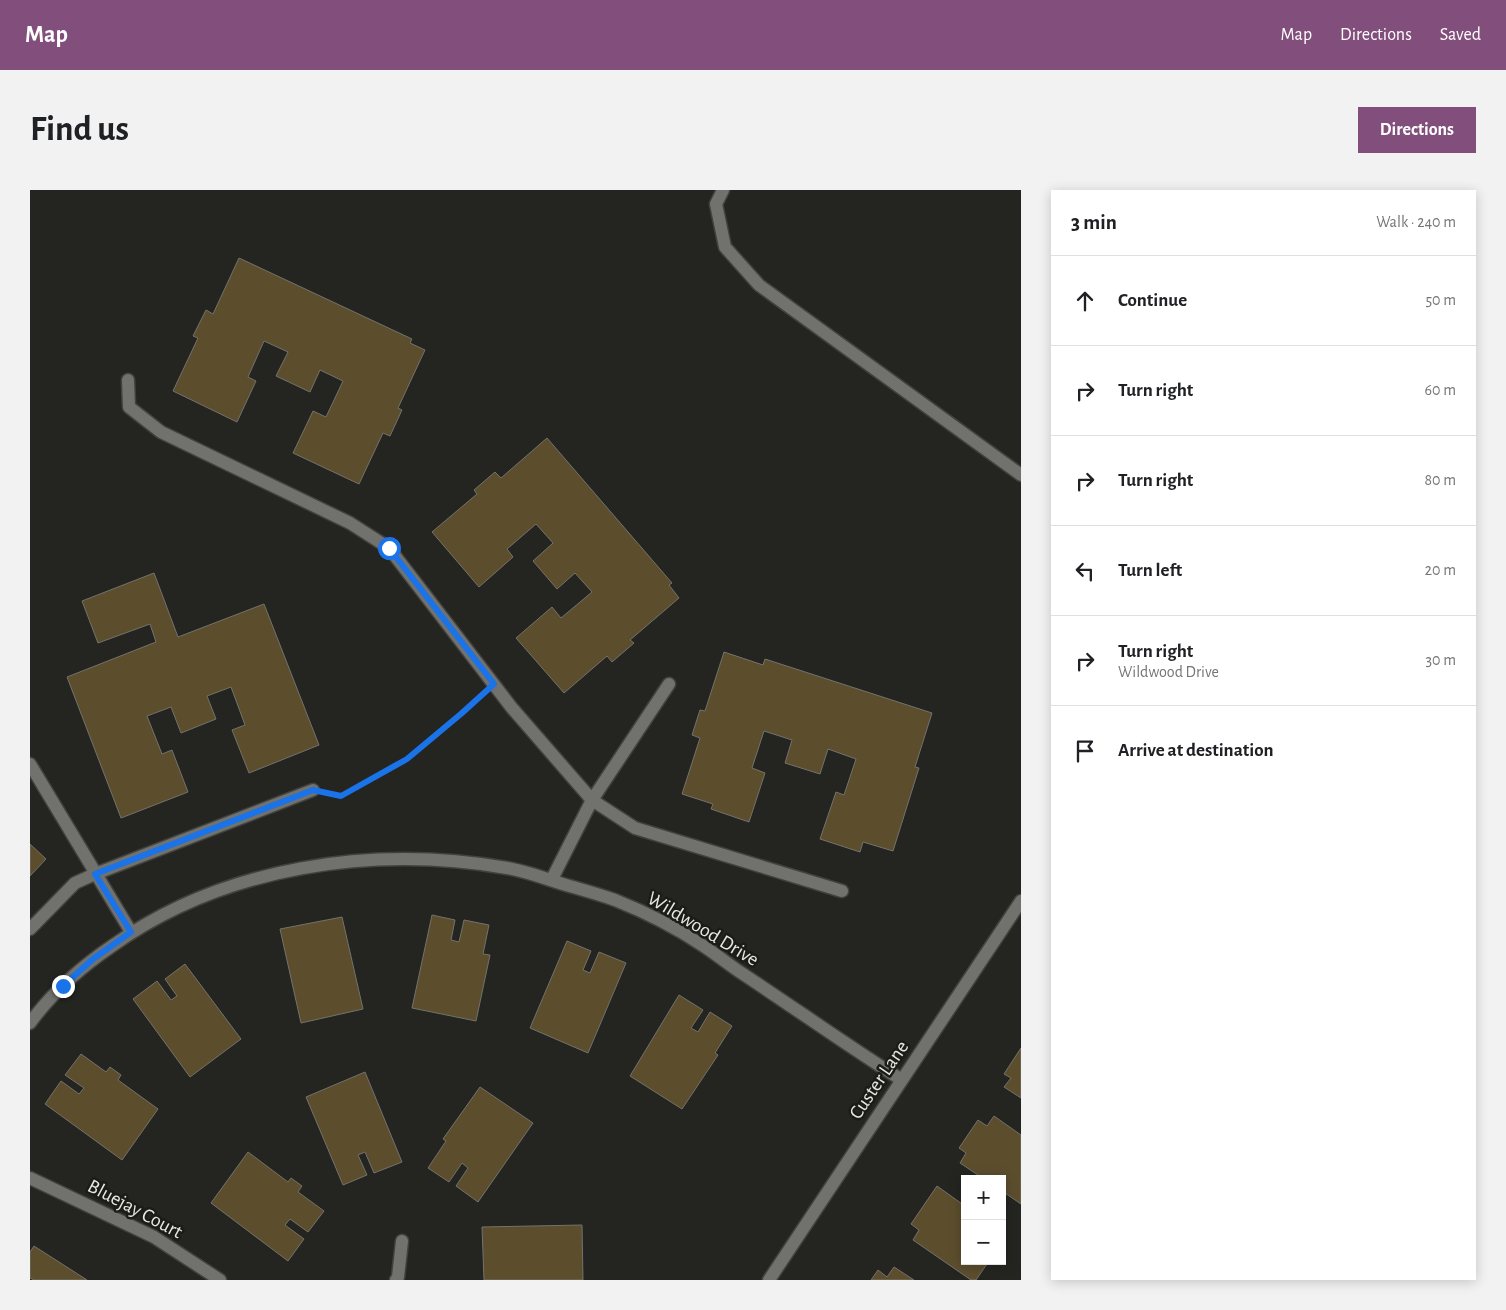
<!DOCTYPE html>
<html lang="en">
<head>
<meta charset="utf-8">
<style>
  body { margin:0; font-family:"Alegreya Sans",sans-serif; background:#f2f2f2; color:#202124 }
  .controls { position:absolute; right:15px; bottom:15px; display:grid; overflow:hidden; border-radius:0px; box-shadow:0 2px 12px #0003 }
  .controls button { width:45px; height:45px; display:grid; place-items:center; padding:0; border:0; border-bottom:1px solid #e0e0e0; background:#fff; color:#202124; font:25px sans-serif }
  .stop { position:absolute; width:15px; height:15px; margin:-11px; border:4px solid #1a73e8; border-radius:50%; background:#fff }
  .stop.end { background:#1a73e8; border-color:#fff; box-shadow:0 1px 5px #0008 }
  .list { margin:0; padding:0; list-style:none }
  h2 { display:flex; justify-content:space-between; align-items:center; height:65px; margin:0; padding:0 20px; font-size:21px }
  h2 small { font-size:16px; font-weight:400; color:#757577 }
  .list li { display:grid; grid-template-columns:32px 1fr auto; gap:15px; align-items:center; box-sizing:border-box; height:90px; padding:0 20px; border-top:1px solid #e0e0e0 }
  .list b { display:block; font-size:19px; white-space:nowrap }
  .list p { margin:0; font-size:16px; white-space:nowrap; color:#757577 }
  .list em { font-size:16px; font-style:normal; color:#757577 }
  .icon { flex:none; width:28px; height:28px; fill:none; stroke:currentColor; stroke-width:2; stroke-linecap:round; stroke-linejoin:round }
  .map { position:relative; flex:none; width:991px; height:1090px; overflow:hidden; border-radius:0px }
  header { display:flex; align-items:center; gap:30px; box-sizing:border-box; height:70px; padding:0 25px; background:#824f7c; color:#fff }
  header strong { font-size:24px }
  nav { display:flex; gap:28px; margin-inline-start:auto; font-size:18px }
  .intro { display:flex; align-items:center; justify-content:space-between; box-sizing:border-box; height:120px; padding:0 30px }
  h1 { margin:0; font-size:35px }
  .button { padding:12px 22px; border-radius:0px; background:#824f7c; color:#fff; font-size:18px; font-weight:700 }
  main { display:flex; gap:30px; padding:0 30px }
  aside { flex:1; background:#fff; border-radius:0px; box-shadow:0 2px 12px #0003 }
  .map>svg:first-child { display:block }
</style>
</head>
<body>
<header>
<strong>Map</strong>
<nav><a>Map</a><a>Directions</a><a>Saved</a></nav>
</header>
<div class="intro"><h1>Find us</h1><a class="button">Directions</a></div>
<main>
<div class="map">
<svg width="991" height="1090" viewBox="0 0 991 1090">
  <rect width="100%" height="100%" fill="#242521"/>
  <!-- building -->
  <path fill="#5c4e2d" stroke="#73726d" d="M 209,68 L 382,149 L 380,153 L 395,160 L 368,218 L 372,220 L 360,246 L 353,243 L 329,294 L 263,263 L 283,221 L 296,227 L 313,191 L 290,180 L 280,202 L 246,186 L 258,162 L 234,151 L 218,187 L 226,191 L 207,232 L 143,201 L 168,148 L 163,146 L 176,120 L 183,124 Z
    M 517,248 L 642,393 L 639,395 L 649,408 L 600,450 L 604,453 L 582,472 L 577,466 L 534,503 L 486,448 L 522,417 L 531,428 L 562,402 L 545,383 L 527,399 L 503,371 L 523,353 L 506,334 L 477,359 L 483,367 L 449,397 L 402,342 L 447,304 L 444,300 L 465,282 L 471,288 Z
    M 124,383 L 148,447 L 234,414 L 289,555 L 219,583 L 202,540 L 215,535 L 201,497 L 177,506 L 186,529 L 151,543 L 141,517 L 117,526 L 132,564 L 142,560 L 158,602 L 91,628 L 37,487 L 126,452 L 120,434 L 68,453 L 52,411 Z
    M 694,462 L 733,475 L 735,469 L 902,523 L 885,577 L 889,578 L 863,661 L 833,652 L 830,662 L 790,649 L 806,602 L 814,605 L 826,569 L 798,559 L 790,584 L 755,573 L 762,550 L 734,541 L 722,578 L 735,583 L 719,632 L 681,619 L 683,614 L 652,604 L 670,548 L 662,545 L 670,520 L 675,521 Z
    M 0,654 L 16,669 L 0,686 Z
    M 402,725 L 425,730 L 421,750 L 429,752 L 434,730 L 459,735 L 453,764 L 460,765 L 446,831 L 382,818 Z
    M 312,727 L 333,819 L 271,833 L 250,739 Z
    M 537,751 L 561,761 L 553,780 L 560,783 L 569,762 L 596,773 L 558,863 L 500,838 Z
    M 155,774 L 211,849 L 160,887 L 103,809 L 127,791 L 141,810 L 147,806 L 135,789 Z
    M 649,805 L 673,820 L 661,838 L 668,842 L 680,822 L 702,836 L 685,863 L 688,865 L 652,919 L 600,886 Z
    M 991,858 L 991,908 L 974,897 L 981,888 L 974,884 Z
    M 51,864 L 76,882 L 80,877 L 91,885 L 88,890 L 128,919 L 92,970 L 15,914 L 31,891 L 49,904 L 54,898 L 35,885 Z
    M 335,882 L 372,972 L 344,983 L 335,962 L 328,965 L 337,985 L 313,995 L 276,907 Z
    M 450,897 L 503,933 L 448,1012 L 426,996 L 438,978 L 432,973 L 419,992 L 398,978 L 416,951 L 413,949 Z
    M 964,926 L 991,945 L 991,1014 L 972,1001 L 972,989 L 954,989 L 930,973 L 936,963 L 929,958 L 948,930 L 957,936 Z
    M 218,962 L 258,992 L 261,988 L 272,996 L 268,1002 L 294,1021 L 278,1042 L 260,1029 L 255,1035 L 274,1049 L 258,1071 L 181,1013 Z
    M 907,996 L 935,1016 L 935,1071 L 959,1071 L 946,1090 L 941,1090 L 883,1050 L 889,1040 L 881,1034 Z
    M 552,1035 L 553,1090 L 454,1090 L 452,1037 Z
    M 4,1056 L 57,1090 L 4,1090 L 0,1088 L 0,1062 Z
    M 864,1077 L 884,1090 L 841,1090 L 848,1080 L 857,1087 Z"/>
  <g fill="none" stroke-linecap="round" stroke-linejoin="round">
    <!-- minor casing -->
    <g stroke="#41423f" stroke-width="15">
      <path id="minor" d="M 693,0 L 686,14 L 695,57 L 729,95 L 991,285
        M 98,190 L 99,217 L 131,242 L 320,333 L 359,358 L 482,518 L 562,610 L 639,494
        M 0,574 L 101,742
        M 522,689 L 562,610 L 605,638 L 812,701
        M 0,739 L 45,693 L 65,684 L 283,600
        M 0,833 C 22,803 51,777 82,756 C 194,676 343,655 477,678 C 500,682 521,691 543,697 C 557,701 571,705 585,710 C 615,722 645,737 672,755 C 686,764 699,775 713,784 C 766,819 818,856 872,890
        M 0,988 L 124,1047 L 190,1090
        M 366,1090 L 368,1087 L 372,1051
        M 739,1090 L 991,711"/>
    </g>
    <!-- path -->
    <path stroke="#60615e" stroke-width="3" stroke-dasharray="2.5 2.5" stroke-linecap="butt" d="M 298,604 L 311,606 L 377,569 L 452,504"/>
    <!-- minor -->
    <use href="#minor" stroke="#71726d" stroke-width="12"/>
  </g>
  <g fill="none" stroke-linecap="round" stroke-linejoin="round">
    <!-- route -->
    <path stroke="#1a73e8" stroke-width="6" d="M 33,796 L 63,769 L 101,742 L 65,684 L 283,600 L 311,606 L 377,569 L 432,523 L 464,494 L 359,358"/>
  </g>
  <g text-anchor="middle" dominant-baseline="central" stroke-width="5" stroke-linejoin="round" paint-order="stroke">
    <!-- street labels -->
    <g font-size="20" fill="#e6e7e4" stroke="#1b1c18">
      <text transform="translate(673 739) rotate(31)">Wildwood Drive</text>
      <text transform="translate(849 890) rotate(-56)">Custer Lane</text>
      <text transform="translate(105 1019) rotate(28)">Bluejay Court</text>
    </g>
  </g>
</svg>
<div class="controls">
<button>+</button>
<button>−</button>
</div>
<div class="stop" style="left:359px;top:358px"></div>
<div class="stop end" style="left:33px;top:796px"></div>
</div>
<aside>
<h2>3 min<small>Walk · 240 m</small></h2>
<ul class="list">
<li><svg class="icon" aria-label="ahead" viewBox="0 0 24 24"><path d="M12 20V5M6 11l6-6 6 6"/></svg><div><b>Continue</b></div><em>50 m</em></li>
<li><svg class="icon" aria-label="right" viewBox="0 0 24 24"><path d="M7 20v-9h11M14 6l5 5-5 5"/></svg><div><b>Turn right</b></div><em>60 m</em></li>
<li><svg class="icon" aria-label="right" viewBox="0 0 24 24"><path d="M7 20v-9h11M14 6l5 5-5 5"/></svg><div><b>Turn right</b></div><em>80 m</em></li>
<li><svg class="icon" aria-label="left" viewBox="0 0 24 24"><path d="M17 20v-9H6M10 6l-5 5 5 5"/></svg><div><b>Turn left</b></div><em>20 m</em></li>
<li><svg class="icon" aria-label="right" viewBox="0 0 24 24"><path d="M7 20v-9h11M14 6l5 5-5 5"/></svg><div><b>Turn right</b><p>Wildwood Drive</p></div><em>30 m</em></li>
<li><svg class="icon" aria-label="arrive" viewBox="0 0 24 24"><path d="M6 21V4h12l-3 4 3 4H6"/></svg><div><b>Arrive at destination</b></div></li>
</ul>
</aside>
</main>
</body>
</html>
